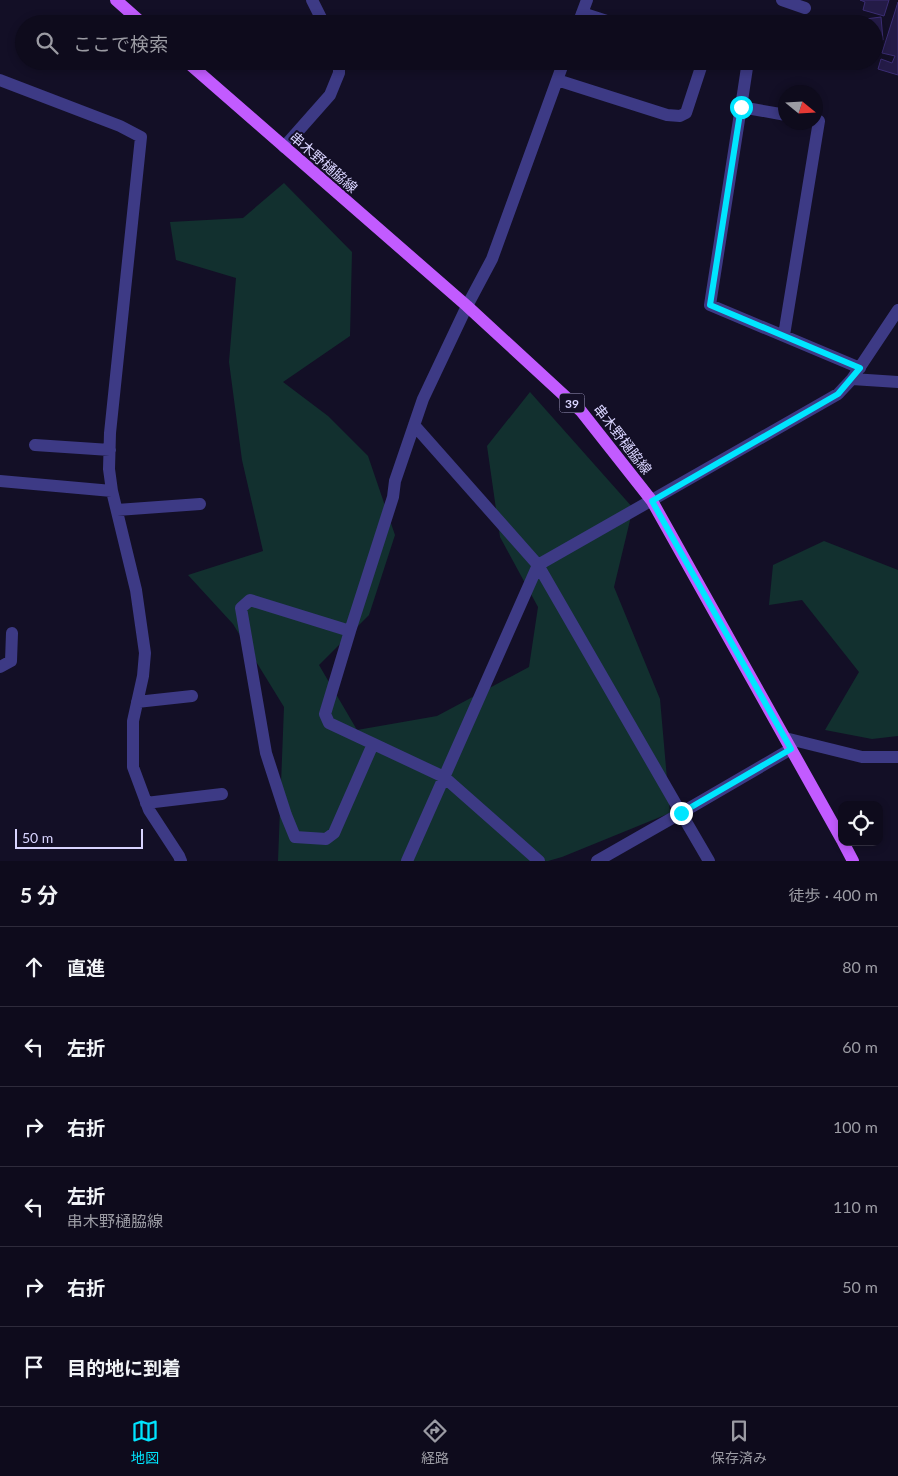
<!DOCTYPE html>
<html lang="ja">
<head>
<meta charset="utf-8">
<style>
  body { margin:0; font-family:Lato,"Noto Sans JP",sans-serif; background:#171425; color:#f1f3f6 }
  .controls { position:absolute; right:15px; bottom:15px; display:grid; overflow:hidden; border-radius:10px; box-shadow:0 2px 8px #0003 }
  .controls button { width:45px; height:45px; display:grid; place-items:center; padding:0; border:0; border-bottom:1px solid #2e2b3b; background:#0e0b1c; color:#f1f3f6; font:25px sans-serif }
  .compass { position:absolute; left:778px; top:85px; width:45px; height:45px; border-radius:50%; background:#0e0b1c; box-shadow:0 2px 8px #0003; rotate:108deg }
  .scale { position:absolute; left:15px; bottom:12px; width:128px; box-sizing:border-box; padding-left:5px; border:2px solid #d9d4ff; border-top:0; font-size:14px; line-height:18px; white-space:nowrap; color:#d9d4ff; -webkit-text-stroke:4px #130f26; paint-order:stroke }
  .stop { position:absolute; width:15px; height:15px; margin:-11px; border:4px solid #00e5ff; border-radius:50%; background:#fff }
  .stop.end { background:#00e5ff; border-color:#fff; box-shadow:0 1px 5px #0008 }
  .list { margin:0; padding:0; list-style:none }
  h2 { display:flex; justify-content:space-between; align-items:center; height:65px; margin:0; padding:0 20px; font-size:21px }
  h2 small { font-size:16px; font-weight:400; color:#9b9ba3 }
  .list li { display:grid; grid-template-columns:32px 1fr auto; gap:15px; align-items:center; box-sizing:border-box; height:80px; padding:0 20px; border-top:1px solid #2e2b3b }
  .list b { display:block; font-size:19px; white-space:nowrap }
  .list p { margin:0; font-size:16px; white-space:nowrap; color:#9b9ba3 }
  .list em { font-size:16px; font-style:normal; color:#9b9ba3 }
  .icon { flex:none; width:28px; height:28px; fill:none; stroke:currentColor; stroke-width:2; stroke-linecap:round; stroke-linejoin:round }
  .map { position:relative; flex:none; width:898px; height:861px; overflow:hidden }
  .search { position:absolute; background:#0e0b1c; box-shadow:0 2px 8px #0003; left:15px; right:15px; top:15px; height:55px; display:flex; align-items:center; gap:12px; box-sizing:border-box; padding:0 18px; border-radius:28px; color:#9b9ba3; font-size:19px }
  .sheet { height:545px; background:#0e0b1c }
  nav { display:flex; justify-content:space-around; align-items:center; box-sizing:border-box; height:70px; border-top:1px solid #2e2b3b; background:#0e0b1c; font-size:14px; color:#9b9ba3 }
  nav a { display:grid; justify-items:center; gap:2px }
  nav .on { color:#00e5ff }
  .map>svg:first-child { display:block }
</style>
</head>
<body>
<div class="map">
<svg width="898" height="861" viewBox="0 0 898 861">
  <rect width="100%" height="100%" fill="#130f26"/>
  <!-- green -->
  <path fill="#12302f" d="M 284,183 L 352,252 L 350,336 L 283,382 L 328,416 L 368,456 L 395,535 L 369,615 L 319,665 L 357,730 L 437,716 L 529,667 L 538,607 L 500,537 L 487,446 L 530,392 L 633,508 L 614,587 L 660,699 L 670,813 L 562,857 L 548,861 L 278,861 L 284,707 L 233,624 L 188,575 L 263,551 L 242,460 L 229,362 L 236,278 L 176,260 L 170,222 L 243,218 Z
    M 824,541 L 898,570 L 898,736 L 872,739 L 825,730 L 859,672 L 802,600 L 769,605 L 773,565 Z"/>
  <!-- building -->
  <path fill="#241b47" stroke="#3b2d73" d="M 860,0 L 889,0 L 884,16 L 863,10 L 865,2 Z
    M 898,2 L 898,75 L 878,69 L 881,59 L 892,63 L 895,56 L 882,53 Z
    M 881,17 L 883,40 L 874,40 L 874,24 L 859,24 L 858,20 Z"/>
  <g fill="none" stroke-linecap="round" stroke-linejoin="round">
    <!-- minor -->
    <path stroke="#3d3a85" stroke-width="12" d="M 312,0 L 324,24
      M 782,0 L 805,8
      M 582,13 L 616,24
      M 578,24 L 587,0
      M 0,80 L 120,126 L 141,137 L 110,433 L 109,469 L 112,491 L 136,590 L 145,653 L 143,676 L 133,721 L 133,767 L 149,810 L 179,856 L 181,861
      M 557,80 L 667,115 L 680,116 L 686,113 L 703,61
      M 741,107 L 748,61
      M 786,115 L 741,107 L 710,305 L 860,368
      M 284,147 L 330,95 L 339,73 L 339,61
      M 784,335 L 819,121 L 816,121
      M 852,379 L 898,382
      M 414,425 L 538,565 L 838,394 L 852,379 L 898,310
      M 35,445 L 110,450
      M 0,481 L 112,491
      M 117,510 L 200,504
      M 538,565 L 681,813 L 597,861
      M 350,631 L 325,714 L 329,723 L 444,777 L 539,861
      M 0,667 L 11,661 L 12,633
      M 137,702 L 192,696
      M 785,738 L 862,757 L 898,757
      M 373,744 L 334,833 L 326,839 L 295,837 L 286,815 L 266,753 L 241,608 L 250,600 L 350,631 L 393,497 L 395,481 L 423,399 L 467,306 L 492,259 L 564,61
      M 146,803 L 222,794
      M 407,861 L 538,565
      M 709,861 L 681,813 L 791,749"/>
    <!-- major -->
    <path stroke="#c25bff" stroke-width="12" d="M 116,0 L 143,24
      M 186,61 L 467,306 L 581,411 L 652,501 L 842,840
      M 843,842 L 853,861"/>
  </g>
  <g fill="none" stroke-linecap="round" stroke-linejoin="round">
    <!-- route -->
    <path stroke="#00e5ff" stroke-width="6" d="M 681,813 L 791,749 L 652,501 L 838,394 L 860,368 L 710,305 L 741,107"/>
  </g>
  <g text-anchor="middle" dominant-baseline="central" stroke-width="4" stroke-linejoin="round" paint-order="stroke">
    <!-- shield labels -->
    <rect fill="#130f26" stroke="#9e99be" stroke-width="1" x="559.5" y="393.5" width="25" height="19" rx="4"/>
    <g font-size="12" font-weight="bold" fill="#d9d4ff">
      <text x="572" y="403">39</text>
    </g>
    <!-- street labels -->
    <g font-size="14" fill="#d9d4ff" stroke="#130f26">
      <text transform="translate(324 162) rotate(41)">串木野樋脇線</text>
      <text transform="translate(623 439) rotate(52)">串木野樋脇線</text>
    </g>
  </g>
</svg>
<div class="controls">
<button><svg class="icon" aria-label="locate" viewBox="0 0 24 24"><circle cx="12" cy="12" r="6"/><path d="M12 2v4M12 18v4M2 12h4M18 12h4"/></svg></button>
</div>
<svg class="compass" viewBox="-18 -18 36 36"><path d="M0-13l5 13h-10z" fill="#e53935"/><path d="M0 13l5-13h-10z" fill="#9b9ba3"/></svg>
<div class="scale">50 m</div>
<div class="stop" style="left:741px;top:107px"></div>
<div class="stop end" style="left:681px;top:813px"></div>
<div class="search"><svg class="icon" aria-label="search" viewBox="0 0 24 24"><circle cx="10" cy="10" r="6"/><path d="M15 15l6 6"/></svg>ここで検索</div>
</div>
<section class="sheet">
<h2>5 分<small>徒歩 · 400 m</small></h2>
<ul class="list">
<li><svg class="icon" aria-label="ahead" viewBox="0 0 24 24"><path d="M12 20V5M6 11l6-6 6 6"/></svg><div><b>直進</b></div><em>80 m</em></li>
<li><svg class="icon" aria-label="left" viewBox="0 0 24 24"><path d="M17 20v-9H6M10 6l-5 5 5 5"/></svg><div><b>左折</b></div><em>60 m</em></li>
<li><svg class="icon" aria-label="right" viewBox="0 0 24 24"><path d="M7 20v-9h11M14 6l5 5-5 5"/></svg><div><b>右折</b></div><em>100 m</em></li>
<li><svg class="icon" aria-label="left" viewBox="0 0 24 24"><path d="M17 20v-9H6M10 6l-5 5 5 5"/></svg><div><b>左折</b><p>串木野樋脇線</p></div><em>110 m</em></li>
<li><svg class="icon" aria-label="right" viewBox="0 0 24 24"><path d="M7 20v-9h11M14 6l5 5-5 5"/></svg><div><b>右折</b></div><em>50 m</em></li>
<li><svg class="icon" aria-label="arrive" viewBox="0 0 24 24"><path d="M6 21V4h12l-3 4 3 4H6"/></svg><div><b>目的地に到着</b></div></li>
</ul>
</section>
<nav>
<a class="on"><svg class="icon" aria-label="map" viewBox="0 0 24 24"><path d="M3 6l6-2 6 2 6-2v14l-6 2-6-2-6 2zM9 4v14M15 6v14"/></svg>地図</a>
<a><svg class="icon" aria-label="directions" viewBox="0 0 24 24"><path d="M12 3l9 9-9 9-9-9zM9 14v-3h6M13 9l2 2-2 2"/></svg>経路</a>
<a><svg class="icon" aria-label="saved" viewBox="0 0 24 24"><path d="M7 4h10v16l-5-4-5 4z"/></svg>保存済み</a>
</nav>
</body>
</html>
